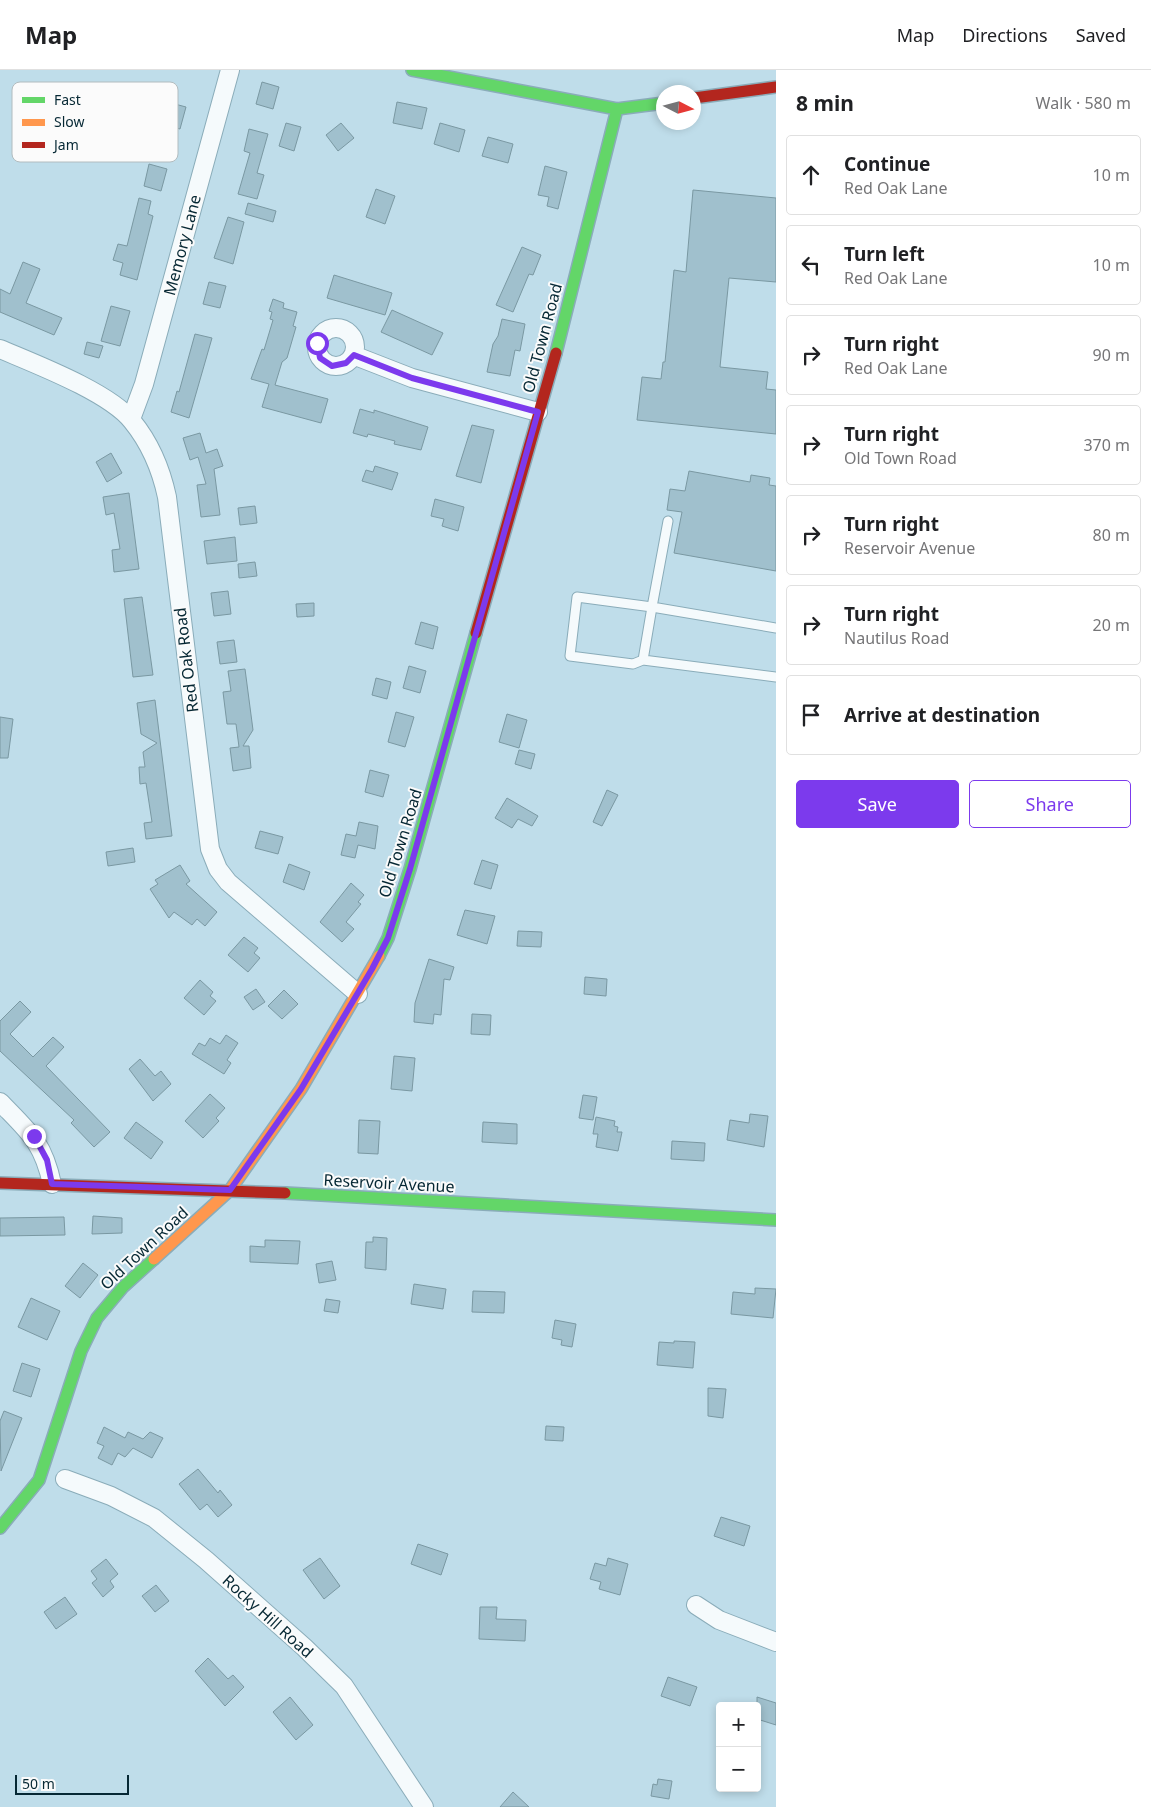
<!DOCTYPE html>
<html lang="en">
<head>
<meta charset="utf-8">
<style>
  body { margin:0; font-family:"Noto Sans",sans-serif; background:#f6f6f6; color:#202124 }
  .controls { position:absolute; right:15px; bottom:15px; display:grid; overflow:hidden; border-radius:5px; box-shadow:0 2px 8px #0003 }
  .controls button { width:45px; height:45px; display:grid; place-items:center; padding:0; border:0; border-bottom:1px solid #e0e0e0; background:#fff; color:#202124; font:25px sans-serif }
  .compass { position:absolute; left:656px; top:15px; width:45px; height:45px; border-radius:50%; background:#fff; box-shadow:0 2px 8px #0003; rotate:96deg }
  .scale { position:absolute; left:15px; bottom:12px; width:114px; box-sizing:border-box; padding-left:5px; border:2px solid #062834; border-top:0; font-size:14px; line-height:18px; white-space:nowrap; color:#062834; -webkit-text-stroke:4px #fbfbfb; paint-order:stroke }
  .stop { position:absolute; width:15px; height:15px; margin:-11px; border:4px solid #7c3aed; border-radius:50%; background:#fff }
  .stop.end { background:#7c3aed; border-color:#fff; box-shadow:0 1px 5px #0008 }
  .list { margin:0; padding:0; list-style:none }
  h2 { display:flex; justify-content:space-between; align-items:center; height:65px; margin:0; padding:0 20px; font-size:21px }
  h2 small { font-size:16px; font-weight:400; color:#757577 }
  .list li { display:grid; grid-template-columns:32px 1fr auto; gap:15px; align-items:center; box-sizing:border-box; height:80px; margin:0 10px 10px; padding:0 10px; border:1px solid #e0e0e0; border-radius:5px }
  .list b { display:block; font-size:19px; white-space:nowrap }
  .list p { margin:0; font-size:16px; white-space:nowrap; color:#757577 }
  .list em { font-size:16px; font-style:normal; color:#757577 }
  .actions { display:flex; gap:10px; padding:15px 20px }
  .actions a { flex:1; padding:11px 0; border:1px solid #7c3aed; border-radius:5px; text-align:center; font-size:18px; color:#7c3aed }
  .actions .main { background:#7c3aed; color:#fff }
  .icon { flex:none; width:28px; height:28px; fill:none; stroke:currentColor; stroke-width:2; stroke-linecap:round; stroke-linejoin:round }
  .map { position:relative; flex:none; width:776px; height:1737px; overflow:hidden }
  header { display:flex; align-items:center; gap:30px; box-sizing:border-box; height:70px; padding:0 25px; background:#fff; border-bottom:1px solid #e0e0e0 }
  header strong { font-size:24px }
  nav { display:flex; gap:28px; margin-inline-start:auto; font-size:18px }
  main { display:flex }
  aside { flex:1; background:#fff }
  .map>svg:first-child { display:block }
</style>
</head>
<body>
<header>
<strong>Map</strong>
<nav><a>Map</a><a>Directions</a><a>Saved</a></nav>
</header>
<main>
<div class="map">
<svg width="776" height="1737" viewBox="0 0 776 1737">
  <rect width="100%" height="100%" fill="#bfddea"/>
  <!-- building -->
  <path fill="#a0c0cd" stroke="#7a98a2" d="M 262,12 L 279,17 L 273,39 L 256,34 Z
    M 160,30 L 186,37 L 180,59 L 154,52 Z
    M 397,32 L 427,38 L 422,59 L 393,53 Z
    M 286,53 L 301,57 L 294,81 L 279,76 Z
    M 341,53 L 354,68 L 338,81 L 326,65 Z
    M 440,53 L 465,60 L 459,82 L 434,74 Z
    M 249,59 L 268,64 L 257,103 L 264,105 L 257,129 L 238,124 L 250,83 L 244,81 Z
    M 488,67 L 513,74 L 508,93 L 482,86 Z
    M 149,94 L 167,99 L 161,121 L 144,116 Z
    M 545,96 L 567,102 L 558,139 L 547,136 L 549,127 L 538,125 Z
    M 376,119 L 395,126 L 385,154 L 366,147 Z
    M 693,120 L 776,128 L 776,212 L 729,208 L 720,297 L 768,302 L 766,319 L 776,320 L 776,364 L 637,350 L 642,307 L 661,309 L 663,292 L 665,292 L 674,200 L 686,202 Z
    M 139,128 L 151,131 L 148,144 L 153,146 L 137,210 L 120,205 L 123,193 L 113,190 L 118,174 L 127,176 Z
    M 248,133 L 276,141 L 273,152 L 245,144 Z
    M 228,147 L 244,152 L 233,194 L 214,188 Z
    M 522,177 L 541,185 L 533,205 L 529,204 L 513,242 L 496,235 Z
    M 23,192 L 40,199 L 26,233 L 62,248 L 54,265 L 0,242 L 0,219 L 10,224 Z
    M 334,205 L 392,223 L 385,245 L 327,228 Z
    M 209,212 L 226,216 L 220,238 L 203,234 Z
    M 273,229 L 284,233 L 283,238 L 297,242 L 293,256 L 296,257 L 287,288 L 282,292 L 275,315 L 328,329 L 321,353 L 262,337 L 269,314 L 251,309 L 262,279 L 264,280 L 273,250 L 270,249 L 272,242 L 269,241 Z
    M 111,236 L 130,241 L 120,276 L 101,271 Z
    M 392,240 L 443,263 L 432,285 L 381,262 Z
    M 502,249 L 525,254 L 520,281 L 515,280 L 510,306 L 487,302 L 493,274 L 498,266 Z
    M 195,264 L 212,268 L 189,348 L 171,342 L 177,321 L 179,322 Z
    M 87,272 L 103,276 L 99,288 L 84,284 Z
    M 360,339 L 374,343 L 374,340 L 428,357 L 421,380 L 394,374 L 395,371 L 368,364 L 367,367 L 353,363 Z
    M 472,355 L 494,360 L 481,413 L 456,406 Z
    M 200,363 L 206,383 L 217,379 L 223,396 L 214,399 L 220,445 L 201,447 L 197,415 L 206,414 L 198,387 L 190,390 L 183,368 Z
    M 111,383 L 122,403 L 107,412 L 96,392 Z
    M 375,396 L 398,403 L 392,420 L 362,411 L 366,400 L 373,402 Z
    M 689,401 L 750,412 L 751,405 L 770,408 L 769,415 L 776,416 L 776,501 L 674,483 L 682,442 L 667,440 L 670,419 L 685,421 Z
    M 129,423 L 139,499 L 114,502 L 112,480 L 120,479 L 114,443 L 106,445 L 103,427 Z
    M 435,429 L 464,437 L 458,461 L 442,456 L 444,449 L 431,446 Z
    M 255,436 L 257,453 L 240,455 L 238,438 Z
    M 235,467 L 237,491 L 207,494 L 204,471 Z
    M 255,492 L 257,506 L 239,508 L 238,494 Z
    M 228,521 L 231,544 L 214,546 L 211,523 Z
    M 142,527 L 153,605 L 133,607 L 124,529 Z
    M 314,533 L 314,546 L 297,547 L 296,534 Z
    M 421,552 L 438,557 L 433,579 L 415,574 Z
    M 234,570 L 237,592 L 220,594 L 217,572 Z
    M 409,596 L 426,601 L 420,623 L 403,618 Z
    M 245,599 L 253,660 L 243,676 L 249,676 L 251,698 L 233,701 L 230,678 L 239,677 L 236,654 L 227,654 L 223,622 L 231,621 L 228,601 Z
    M 376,608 L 391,612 L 387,629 L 372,625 Z
    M 155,630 L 172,766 L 146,769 L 144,753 L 152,752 L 146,713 L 140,714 L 139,697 L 145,697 L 143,682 L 157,673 L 141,664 L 137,633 Z
    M 396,642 L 414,647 L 405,677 L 388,672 Z
    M 507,644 L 527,650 L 519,678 L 499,672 Z
    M 0,647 L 13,649 L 8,688 L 0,688 Z
    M 519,680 L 535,684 L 531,699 L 515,694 Z
    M 370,700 L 389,705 L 383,727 L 365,722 Z
    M 607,720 L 618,725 L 602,756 L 593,752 Z
    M 507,728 L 538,746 L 532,756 L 518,749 L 512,758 L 495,748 Z
    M 359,752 L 378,756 L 375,779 L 358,775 L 355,788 L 341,785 L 346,764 L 356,766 Z
    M 260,761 L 283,767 L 278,784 L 255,778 Z
    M 133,778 L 135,792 L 108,796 L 106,782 Z
    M 482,790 L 498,795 L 491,819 L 474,814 Z
    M 289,794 L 310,802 L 304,820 L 283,812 Z
    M 180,795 L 190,811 L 186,814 L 217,842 L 205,856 L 197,849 L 192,855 L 174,842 L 169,848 L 150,819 L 158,814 L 155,810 Z
    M 351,813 L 364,825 L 358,832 L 361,834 L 346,852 L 354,859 L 342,872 L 320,852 Z
    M 465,840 L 495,846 L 487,874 L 457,865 Z
    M 518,861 L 542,862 L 541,877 L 517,876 Z
    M 244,867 L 258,878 L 254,883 L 260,888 L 248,902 L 228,885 Z
    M 429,889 L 454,897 L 450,910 L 444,909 L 441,945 L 434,944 L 433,954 L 414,952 L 415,933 Z
    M 585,907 L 607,909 L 606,926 L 584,924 Z
    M 200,910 L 213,922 L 210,926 L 216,931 L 204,945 L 184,928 Z
    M 256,919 L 265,932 L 253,940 L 244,927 Z
    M 284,920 L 298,934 L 282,949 L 268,936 Z
    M 20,931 L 31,942 L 10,964 L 33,987 L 53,967 L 64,977 L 46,996 L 110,1062 L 94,1077 L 71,1053 L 74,1050 L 0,981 L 0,951 Z
    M 472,944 L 491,945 L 490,965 L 471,964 Z
    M 226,965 L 238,973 L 227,990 L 231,993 L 224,1004 L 192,984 L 199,973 L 205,976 L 210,968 L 220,974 Z
    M 394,986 L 415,988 L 412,1021 L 391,1019 Z
    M 140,989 L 155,1006 L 161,1001 L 171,1014 L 153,1031 L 129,999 Z
    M 210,1024 L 225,1038 L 216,1048 L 219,1051 L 203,1068 L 185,1051 Z
    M 583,1025 L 597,1027 L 593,1050 L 579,1048 Z
    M 750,1044 L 768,1046 L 764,1077 L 727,1070 L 730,1050 L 749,1053 Z
    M 596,1047 L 615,1051 L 614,1056 L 618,1057 L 617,1062 L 622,1062 L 618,1081 L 596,1077 L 598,1064 L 593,1064 Z
    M 359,1050 L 380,1051 L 378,1084 L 358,1083 Z
    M 136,1052 L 163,1072 L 151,1089 L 124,1068 Z
    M 483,1052 L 517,1054 L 517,1074 L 482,1072 Z
    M 672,1071 L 705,1073 L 704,1091 L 671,1089 Z
    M 93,1146 L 122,1148 L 122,1163 L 92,1164 Z
    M 64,1147 L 65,1165 L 0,1166 L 0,1148 Z
    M 373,1167 L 387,1168 L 386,1200 L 365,1198 L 366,1172 L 373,1172 Z
    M 265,1170 L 300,1171 L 298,1194 L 250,1192 L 250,1176 L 265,1177 Z
    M 332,1191 L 336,1210 L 319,1213 L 316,1194 Z
    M 83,1193 L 98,1205 L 80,1228 L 65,1216 Z
    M 414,1214 L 446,1219 L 443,1239 L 411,1234 Z
    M 755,1218 L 776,1219 L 773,1248 L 731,1244 L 733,1222 L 755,1224 Z
    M 473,1221 L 505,1222 L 504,1243 L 472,1242 Z
    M 31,1228 L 60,1241 L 47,1270 L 18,1257 Z
    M 326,1229 L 340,1231 L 338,1243 L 324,1241 Z
    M 555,1250 L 576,1254 L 572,1277 L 561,1275 L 562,1270 L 552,1268 Z
    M 674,1271 L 695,1272 L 693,1298 L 657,1295 L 659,1272 L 674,1273 Z
    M 22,1293 L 40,1299 L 31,1327 L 13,1321 Z
    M 708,1318 L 726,1319 L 723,1348 L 708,1346 Z
    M 4,1341 L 22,1348 L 1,1401 L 0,1351 Z
    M 546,1356 L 564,1357 L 563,1371 L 545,1370 Z
    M 104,1357 L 125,1368 L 128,1362 L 143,1369 L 150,1362 L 163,1368 L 152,1388 L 133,1378 L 125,1387 L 118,1383 L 112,1395 L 98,1388 L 104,1376 L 97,1373 Z
    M 198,1399 L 218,1423 L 220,1420 L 232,1435 L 218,1447 L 207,1434 L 200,1440 L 179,1414 Z
    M 721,1447 L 750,1456 L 744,1476 L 714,1466 Z
    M 418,1474 L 448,1484 L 441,1505 L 411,1494 Z
    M 320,1488 L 340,1516 L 324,1529 L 303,1500 Z
    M 608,1488 L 628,1494 L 620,1525 L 599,1519 L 601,1512 L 590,1509 L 595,1493 L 606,1496 Z
    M 106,1489 L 118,1504 L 110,1511 L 114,1517 L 103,1527 L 92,1513 L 97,1509 L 91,1501 Z
    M 156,1515 L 169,1531 L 155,1542 L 142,1526 Z
    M 65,1527 L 77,1544 L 56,1559 L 44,1542 Z
    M 480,1537 L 497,1537 L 496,1549 L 526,1550 L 525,1571 L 479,1569 Z
    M 208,1588 L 228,1609 L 233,1605 L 244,1617 L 225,1636 L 195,1601 Z
    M 668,1607 L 697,1617 L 690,1636 L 661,1626 Z
    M 290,1627 L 313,1655 L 296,1670 L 273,1642 Z
    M 757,1627 L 776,1633 L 776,1655 L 757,1649 Z
    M 658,1709 L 672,1711 L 669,1729 L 651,1726 L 653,1714 L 657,1715 Z
    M 513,1722 L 529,1737 L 500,1737 Z"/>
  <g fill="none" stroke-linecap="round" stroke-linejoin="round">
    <!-- lane casing -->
    <g stroke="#8aacb9" stroke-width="11">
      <path id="lane" d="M 776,558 L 652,537 L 643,590 L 776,607
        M 643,590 L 633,594 L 570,586 L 577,527 L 652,537 L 668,451"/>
    </g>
    <!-- street casing -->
    <g stroke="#8aacb9" stroke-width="20">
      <path id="street" d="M317 277a19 19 0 1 1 38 0a19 19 0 1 1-38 0Z
        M 0,279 C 35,294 109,322 132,351 C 150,373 161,399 167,427 L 210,779 L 218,799 L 228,812 L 358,924
        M 353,285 L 412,308 L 538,342
        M 131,349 L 144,314 L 230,0
        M 0,1032 C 29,1062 43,1072 52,1114
        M 65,1409 L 111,1426 L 154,1448 L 206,1490 L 304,1577 L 344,1616 L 424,1737
        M 696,1535 L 719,1550 L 776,1572"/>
    </g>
    <!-- fast casing -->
    <g stroke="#8aacb9" stroke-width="14">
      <path id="fast" d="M 412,0 L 617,39 L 664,33
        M 556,283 L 617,39
        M 379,886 L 388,868 L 410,799 L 476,563
        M 285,1123 L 776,1150
        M 0,1458 L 39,1410 L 81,1281 L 97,1248 L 123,1217 L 154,1189"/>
    </g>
    <!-- slow casing -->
    <g stroke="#8aacb9" stroke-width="14">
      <path id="slow" d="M 154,1189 L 230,1120 L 301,1019 L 379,886"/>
    </g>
    <!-- jam casing -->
    <g stroke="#8aacb9" stroke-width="14">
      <path id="jam" d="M 694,28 L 776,17
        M 476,563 L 556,283
        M 0,1113 L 285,1123"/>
    </g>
    <!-- lane -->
    <use href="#lane" stroke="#f5fafc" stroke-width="9"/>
    <!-- street -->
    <use href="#street" stroke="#f5fafc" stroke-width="18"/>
    <!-- fast -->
    <use href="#fast" stroke="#63d668" stroke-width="11"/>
    <!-- slow -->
    <use href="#slow" stroke="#ff974d" stroke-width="11"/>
    <!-- jam -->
    <use href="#jam" stroke="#b3261e" stroke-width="11"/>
  </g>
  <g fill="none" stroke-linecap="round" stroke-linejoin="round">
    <!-- route -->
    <path stroke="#7c3aed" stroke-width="6" d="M 34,1066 L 47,1090 L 52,1114 L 230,1120 L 301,1019 L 372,899 L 388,868 L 410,799 L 538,342 L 412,308 L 354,285 L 346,293 L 332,296 L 320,288 L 317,273"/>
  </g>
  <g text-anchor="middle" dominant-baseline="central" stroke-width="4" stroke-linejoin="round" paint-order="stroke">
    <!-- street labels -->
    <g font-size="16" fill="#062834" stroke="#fbfbfb">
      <text transform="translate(182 175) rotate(-75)">Memory Lane</text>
      <text transform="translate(542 268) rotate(-75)">Old Town Road</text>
      <text transform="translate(186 590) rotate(-97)">Red Oak Road</text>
      <text transform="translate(400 773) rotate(-73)">Old Town Road</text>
      <text transform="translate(389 1113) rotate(3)">Reservoir Avenue</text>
      <text transform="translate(144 1178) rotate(-43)">Old Town Road</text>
      <text transform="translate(268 1546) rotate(42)">Rocky Hill Road</text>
    </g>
  </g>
  <!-- legend -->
  <rect x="12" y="12" width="166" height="80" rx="8" fill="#fbfbfb" stroke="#b2bcbf" stroke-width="1"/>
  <rect x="22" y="27" width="23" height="6" fill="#63d668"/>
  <rect x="22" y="49" width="23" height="7" fill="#ff974d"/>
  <rect x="22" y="72" width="23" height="6" fill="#b3261e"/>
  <g font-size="14" fill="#062834">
    <text x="54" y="35">Fast</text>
    <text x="54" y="57">Slow</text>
    <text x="54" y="80">Jam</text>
  </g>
</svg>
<div class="controls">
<button>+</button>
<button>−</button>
</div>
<svg class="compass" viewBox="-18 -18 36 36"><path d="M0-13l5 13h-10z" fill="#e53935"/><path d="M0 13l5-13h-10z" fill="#757577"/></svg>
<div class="scale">50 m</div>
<div class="stop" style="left:317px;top:273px"></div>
<div class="stop end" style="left:34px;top:1066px"></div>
</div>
<aside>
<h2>8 min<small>Walk · 580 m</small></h2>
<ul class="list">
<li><svg class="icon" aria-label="ahead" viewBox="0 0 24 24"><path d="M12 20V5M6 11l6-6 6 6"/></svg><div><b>Continue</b><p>Red Oak Lane</p></div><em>10 m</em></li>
<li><svg class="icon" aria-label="left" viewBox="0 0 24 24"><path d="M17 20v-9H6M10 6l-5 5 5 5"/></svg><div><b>Turn left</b><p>Red Oak Lane</p></div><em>10 m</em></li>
<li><svg class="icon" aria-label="right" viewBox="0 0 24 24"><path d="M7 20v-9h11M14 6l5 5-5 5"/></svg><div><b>Turn right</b><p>Red Oak Lane</p></div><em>90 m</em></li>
<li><svg class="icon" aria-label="right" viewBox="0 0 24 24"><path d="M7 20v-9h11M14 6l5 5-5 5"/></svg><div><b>Turn right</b><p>Old Town Road</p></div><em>370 m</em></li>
<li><svg class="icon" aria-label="right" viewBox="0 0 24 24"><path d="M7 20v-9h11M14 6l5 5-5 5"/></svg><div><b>Turn right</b><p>Reservoir Avenue</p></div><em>80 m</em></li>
<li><svg class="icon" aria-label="right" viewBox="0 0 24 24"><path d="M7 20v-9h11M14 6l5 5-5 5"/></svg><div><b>Turn right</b><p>Nautilus Road</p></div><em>20 m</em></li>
<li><svg class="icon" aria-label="arrive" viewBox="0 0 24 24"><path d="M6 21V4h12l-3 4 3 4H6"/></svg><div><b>Arrive at destination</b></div></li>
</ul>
<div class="actions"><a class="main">Save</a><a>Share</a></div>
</aside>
</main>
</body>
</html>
